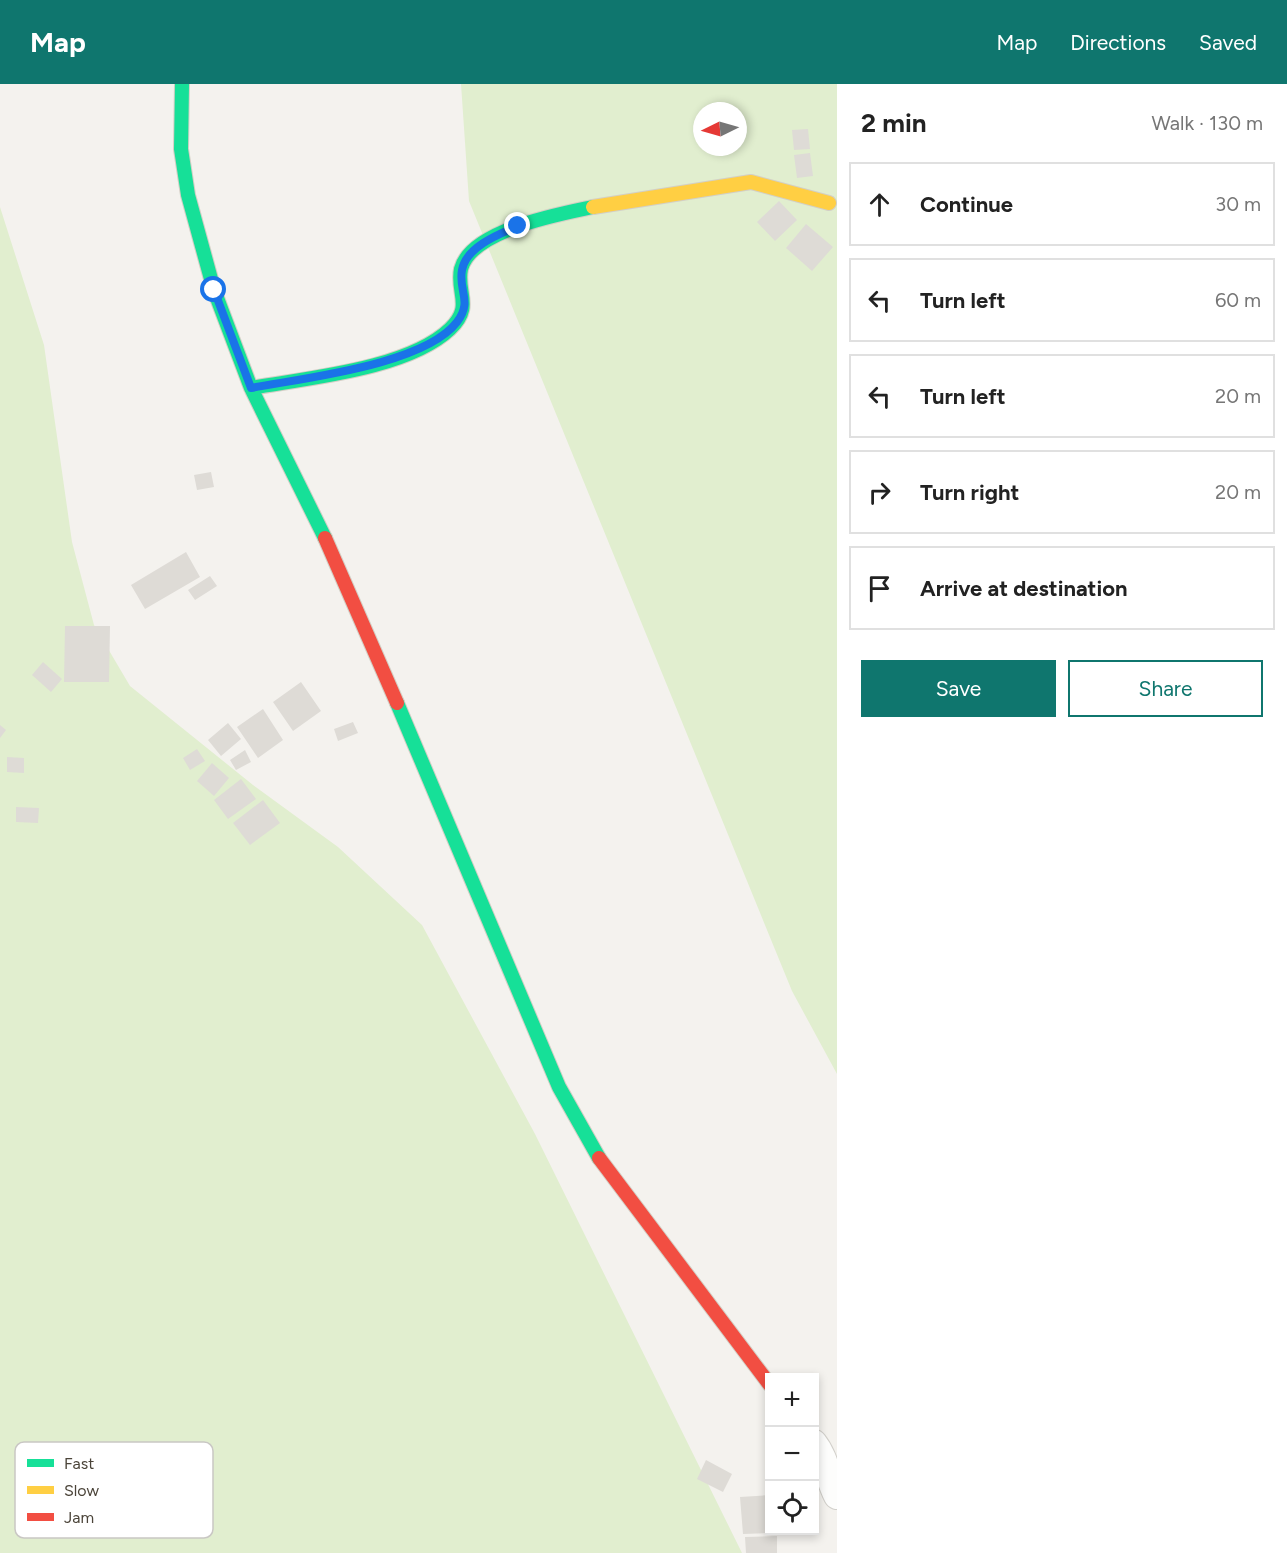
<!DOCTYPE html>
<html lang="en">
<head>
<meta charset="utf-8">
<style>
  body { margin:0; font-family:Figtree,sans-serif; background:#f6f6f6; color:#222 }
  .controls { position:absolute; right:18px; bottom:18px; display:grid; overflow:hidden; border-radius:0px; box-shadow:0 3px 9px #0003 }
  .controls button { width:54px; height:54px; display:grid; place-items:center; padding:0; border:0; border-bottom:2px solid #e0e0e0; background:#fff; color:#222; font:30px sans-serif }
  .compass { position:absolute; left:693px; top:18px; width:54px; height:54px; border-radius:50%; background:#fff; box-shadow:0 3px 9px #0003; rotate:265deg }
  .stop { position:absolute; width:18px; height:18px; margin:-14px; border:4px solid #1a73e8; border-radius:50%; background:#fff }
  .stop.end { background:#1a73e8; border-color:#fff; box-shadow:0 2px 6px #0008 }
  .list { margin:0; padding:0; list-style:none }
  h2 { display:flex; justify-content:space-between; align-items:center; height:78px; margin:0; padding:0 24px; font-size:26px }
  h2 small { font-size:20px; font-weight:400; color:#767676 }
  .list li { display:grid; grid-template-columns:39px 1fr auto; gap:18px; align-items:center; box-sizing:border-box; height:84px; margin:0 12px 12px; padding:0 12px; border:2px solid #e0e0e0; border-radius:0px }
  .list b { display:block; font-size:22px; white-space:nowrap }
  .list em { font-size:20px; font-style:normal; color:#767676 }
  .actions { display:flex; gap:12px; padding:18px 24px }
  .actions a { flex:1; padding:14px 0; border:2px solid #0f766e; border-radius:0px; text-align:center; font-size:21px; color:#0f766e }
  .actions .main { background:#0f766e; color:#fff }
  .icon { flex:none; width:33px; height:33px; fill:none; stroke:currentColor; stroke-width:2; stroke-linecap:round; stroke-linejoin:round }
  .map { position:relative; flex:none; width:837px; height:1469px; overflow:hidden }
  header { display:flex; align-items:center; gap:36px; box-sizing:border-box; height:84px; padding:0 30px; background:#0f766e; color:#fff }
  header strong { font-size:28px }
  nav { display:flex; gap:33px; margin-inline-start:auto; font-size:21px }
  main { display:flex }
  aside { flex:1; background:#fff }
  .map>svg:first-child { display:block }
</style>
</head>
<body>
<header>
<strong>Map</strong>
<nav><a>Map</a><a>Directions</a><a>Saved</a></nav>
</header>
<main>
<div class="map">
<svg width="837" height="1469" viewBox="0 0 837 1469">
  <rect width="100%" height="100%" fill="#f4f2ee"/>
  <!-- green -->
  <path fill="#e1eecf" fill-rule="evenodd" d="M 461,0 L 837,0 L 837,990 L 792,907 L 469,117 ZM 702,27 L 738,27 L 738,63 L 702,63 Z
    M 0,123 L 44,261 L 72,458 L 94,541 L 130,602 L 253,701 L 338,763 L 422,841 L 535,1050 L 742,1469 L 0,1469 Z"/>
  <!-- building -->
  <path fill="#dedbd6" d="M 808,45 L 810,65 L 794,66 L 792,46 Z
    M 810,69 L 813,92 L 797,94 L 794,71 Z
    M 779,117 L 797,136 L 775,157 L 757,138 Z
    M 806,140 L 833,163 L 812,187 L 786,164 Z
    M 211,388 L 214,403 L 197,406 L 194,391 Z
    M 186,468 L 200,493 L 145,525 L 131,501 Z
    M 210,492 L 217,502 L 195,516 L 188,506 Z
    M 65,542 L 110,542 L 109,598 L 64,598 Z
    M 43,578 L 62,595 L 51,608 L 32,591 Z
    M 301,598 L 321,627 L 293,647 L 273,618 Z
    M 263,625 L 283,656 L 258,674 L 237,643 Z
    M 353,638 L 358,649 L 338,657 L 334,645 Z
    M 228,639 L 241,655 L 221,672 L 208,656 Z
    M 0,641 L 6,646 L 0,654 Z
    M 197,665 L 205,677 L 190,686 L 183,674 Z
    M 245,666 L 251,678 L 236,686 L 230,676 Z
    M 7,673 L 24,674 L 24,689 L 7,688 Z
    M 212,679 L 229,694 L 214,712 L 197,697 Z
    M 241,695 L 256,715 L 228,735 L 214,716 Z
    M 263,716 L 280,739 L 250,761 L 233,739 Z
    M 16,723 L 39,724 L 38,739 L 16,738 Z
    M 706,1376 L 732,1390 L 723,1408 L 697,1395 Z
    M 770,1411 L 770,1449 L 743,1450 L 740,1413 Z
    M 777,1452 L 777,1469 L 746,1469 L 745,1453 Z"/>
  <g fill="none" stroke-linecap="round" stroke-linejoin="round">
    <!-- street casing -->
    <g stroke="#d2d0cb" stroke-width="28">
      <path id="street" d="M 814,1359 C 826,1374 828,1395 837,1412"/>
    </g>
    <!-- fast casing -->
    <g stroke="#d3cfc5" stroke-width="16">
      <path id="fast" d="M 182,0 L 181,65 L 188,111 L 214,206 L 251,304 L 325,454
        M 251,304 C 308,294 408,285 450,245 C 474,222 456,209 461,185 C 471,146 560,130 593,123
        M 397,619 L 559,1003 L 599,1074"/>
    </g>
    <!-- slow casing -->
    <g stroke="#d3cfc5" stroke-width="16">
      <path id="slow" d="M 593,123 L 751,98 L 829,119"/>
    </g>
    <!-- jam casing -->
    <g stroke="#d3cfc5" stroke-width="16">
      <path id="jam" d="M 325,454 L 397,619
        M 599,1074 L 770,1301"/>
    </g>
    <!-- street -->
    <use href="#street" stroke="#fdfdfc" stroke-width="26"/>
    <!-- fast -->
    <use href="#fast" stroke="#16e098" stroke-width="14"/>
    <!-- slow -->
    <use href="#slow" stroke="#ffcf43" stroke-width="14"/>
    <!-- jam -->
    <use href="#jam" stroke="#f24e42" stroke-width="14"/>
  </g>
  <g fill="none" stroke-linecap="round" stroke-linejoin="round">
    <!-- route -->
    <path stroke="#1a73e8" stroke-width="8" d="M 214,206 L 251,304 C 303,294 424,281 457,238 C 473,217 458,207 462,186 C 466,163 499,150 518,142"/>
  </g>
  <!-- legend -->
  <rect x="15" y="1358" width="198" height="96" rx="9" fill="#fff" stroke="#c9c7c4" stroke-width="1.5"/>
  <rect x="27" y="1375" width="27" height="8" fill="#16e098"/>
  <rect x="27" y="1402" width="27" height="8" fill="#ffcf43"/>
  <rect x="27" y="1429" width="27" height="8" fill="#f24e42"/>
  <g font-size="16" fill="#4b4439">
    <text x="64" y="1385">Fast</text>
    <text x="64" y="1412">Slow</text>
    <text x="64" y="1439">Jam</text>
  </g>
</svg>
<div class="controls">
<button>+</button>
<button>−</button>
<button><svg class="icon" aria-label="locate" viewBox="0 0 24 24"><circle cx="12" cy="12" r="6"/><path d="M12 2v4M12 18v4M2 12h4M18 12h4"/></svg></button>
</div>
<svg class="compass" viewBox="-18 -18 36 36"><path d="M0-13l5 13h-10z" fill="#e53935"/><path d="M0 13l5-13h-10z" fill="#767676"/></svg>
<div class="stop" style="left:214px;top:206px"></div>
<div class="stop end" style="left:518px;top:142px"></div>
</div>
<aside>
<h2>2 min<small>Walk · 130 m</small></h2>
<ul class="list">
<li><svg class="icon" aria-label="ahead" viewBox="0 0 24 24"><path d="M12 20V5M6 11l6-6 6 6"/></svg><div><b>Continue</b></div><em>30 m</em></li>
<li><svg class="icon" aria-label="left" viewBox="0 0 24 24"><path d="M17 20v-9H6M10 6l-5 5 5 5"/></svg><div><b>Turn left</b></div><em>60 m</em></li>
<li><svg class="icon" aria-label="left" viewBox="0 0 24 24"><path d="M17 20v-9H6M10 6l-5 5 5 5"/></svg><div><b>Turn left</b></div><em>20 m</em></li>
<li><svg class="icon" aria-label="right" viewBox="0 0 24 24"><path d="M7 20v-9h11M14 6l5 5-5 5"/></svg><div><b>Turn right</b></div><em>20 m</em></li>
<li><svg class="icon" aria-label="arrive" viewBox="0 0 24 24"><path d="M6 21V4h12l-3 4 3 4H6"/></svg><div><b>Arrive at destination</b></div></li>
</ul>
<div class="actions"><a class="main">Save</a><a>Share</a></div>
</aside>
</main>
</body>
</html>
